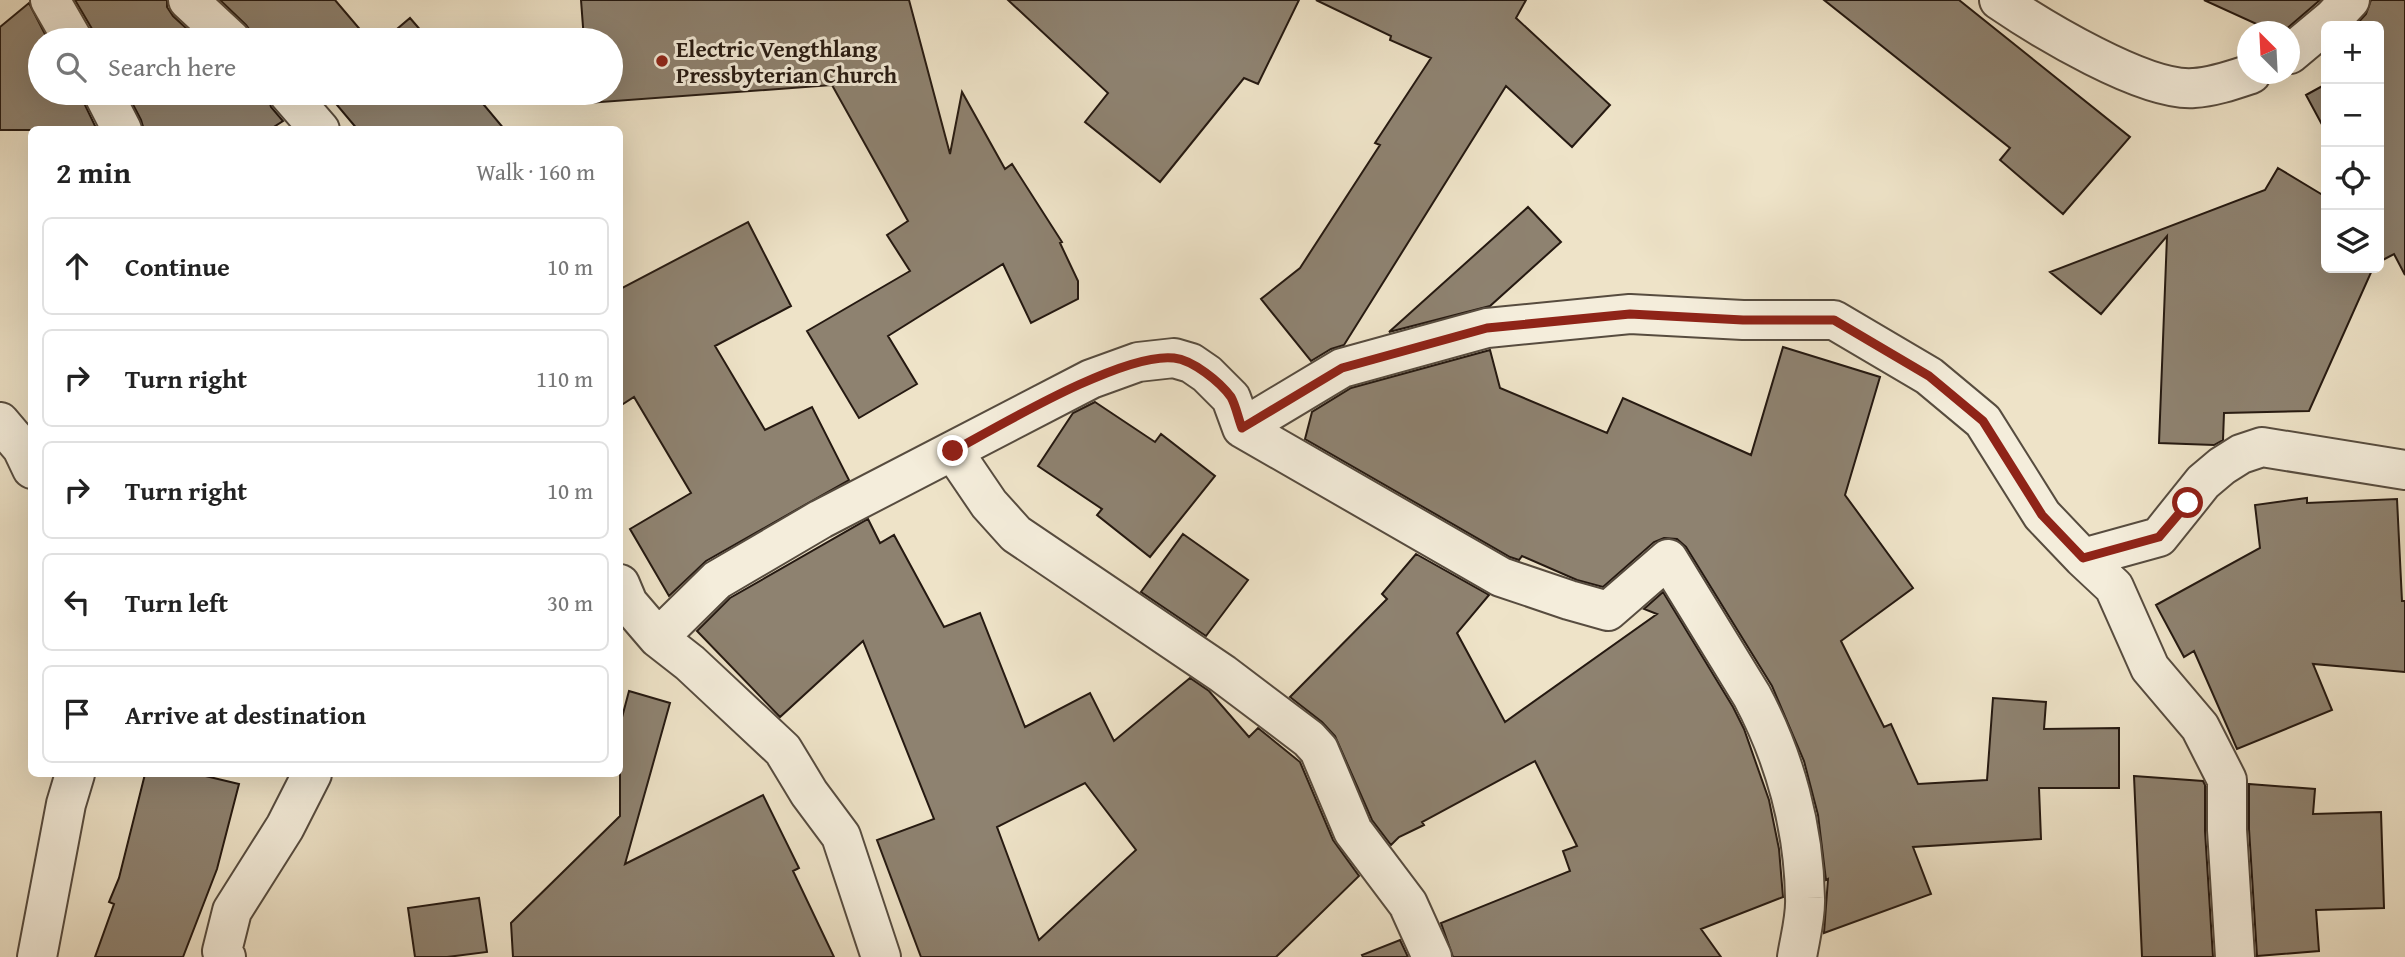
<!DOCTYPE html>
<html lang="en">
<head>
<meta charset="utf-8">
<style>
  body { margin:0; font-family:"Gentium Book Plus",serif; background:#f2f2f2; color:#222 }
  .controls { position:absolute; right:21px; top:21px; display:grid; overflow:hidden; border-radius:10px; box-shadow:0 7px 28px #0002 }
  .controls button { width:63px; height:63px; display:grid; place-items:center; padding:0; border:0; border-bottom:2px solid #e0e0e0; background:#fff; color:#222; font:35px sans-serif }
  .compass { position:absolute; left:2237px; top:21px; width:63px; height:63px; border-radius:50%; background:#fff; box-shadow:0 7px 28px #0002; rotate:336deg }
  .stop { position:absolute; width:21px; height:21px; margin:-16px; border:5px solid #8f2418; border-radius:50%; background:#fff }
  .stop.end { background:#8f2418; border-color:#fff; box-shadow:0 2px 7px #0008 }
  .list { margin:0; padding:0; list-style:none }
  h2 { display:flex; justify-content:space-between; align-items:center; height:91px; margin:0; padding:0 28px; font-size:30px }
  h2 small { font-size:23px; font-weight:400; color:#767676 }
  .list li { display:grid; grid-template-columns:46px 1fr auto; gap:21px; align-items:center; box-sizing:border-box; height:98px; margin:0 14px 14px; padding:0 14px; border:2px solid #e0e0e0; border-radius:10px }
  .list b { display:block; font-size:26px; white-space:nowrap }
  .list em { font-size:23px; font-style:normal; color:#767676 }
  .icon { flex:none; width:38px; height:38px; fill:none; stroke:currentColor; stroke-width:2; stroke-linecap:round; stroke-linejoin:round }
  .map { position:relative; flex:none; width:2405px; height:957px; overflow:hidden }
  .search { position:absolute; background:#fff; box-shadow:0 7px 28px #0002; left:28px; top:28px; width:595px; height:77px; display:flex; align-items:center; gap:18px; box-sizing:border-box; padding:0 24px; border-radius:38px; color:#767676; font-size:26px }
  .panel { position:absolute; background:#fff; box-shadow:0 7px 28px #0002; left:28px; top:126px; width:595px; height:651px; border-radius:10px }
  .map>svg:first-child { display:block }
</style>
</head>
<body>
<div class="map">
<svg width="2405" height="957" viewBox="0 0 2405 957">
  <rect width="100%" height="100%" fill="#eee3c8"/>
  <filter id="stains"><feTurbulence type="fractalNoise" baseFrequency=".00286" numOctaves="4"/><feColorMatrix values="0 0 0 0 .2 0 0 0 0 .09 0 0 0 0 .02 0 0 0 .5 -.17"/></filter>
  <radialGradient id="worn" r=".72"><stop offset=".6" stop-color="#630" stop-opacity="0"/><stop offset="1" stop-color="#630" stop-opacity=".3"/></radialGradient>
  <!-- building -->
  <path fill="#8e8270" stroke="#251911" stroke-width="2" fill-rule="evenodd" d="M 75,0 L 167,0 L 167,7 L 173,16 L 199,40 L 95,40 L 92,29 Z
    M 220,0 L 335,0 L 369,40 L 252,40 L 252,33 L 246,25 Z
    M 581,0 L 909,0 L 950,154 L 962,92 L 1005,169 L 1012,164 L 1062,242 L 1060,243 L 1078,281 L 1078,299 L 1031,323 L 1003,264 L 888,336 L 917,384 L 859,418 L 807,331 L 910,271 L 887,235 L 908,221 L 832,85 L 588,103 L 587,93 L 611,93 L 611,40 L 584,40 Z
    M 1008,0 L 1299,0 L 1258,84 L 1244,78 L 1160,182 L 1085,122 L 1108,93 Z
    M 1316,0 L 1526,0 L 1516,18 L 1610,105 L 1572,147 L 1506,86 L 1344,345 L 1331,349 L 1311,361 L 1261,299 L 1300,268 L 1380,145 L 1375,143 L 1431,58 L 1390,40 L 1391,36 Z
    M 1824,0 L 1959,0 L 2130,137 L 2063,214 L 2000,160 L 2010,148 Z
    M 2204,0 L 2320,0 L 2283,32 L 2274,32 Z
    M 2371,0 L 2405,0 L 2405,275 L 2394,254 L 2379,262 L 2379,26 L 2355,26 L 2366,14 Z
    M 29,3 L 48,40 L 40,40 L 40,93 L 81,93 L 84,103 L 97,130 L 0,130 L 0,27 Z
    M 410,18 L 429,40 L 384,40 Z
    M 2326,84 L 2326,132 L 2306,95 Z
    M 127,93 L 267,93 L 271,107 L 283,121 L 269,130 L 144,130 L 141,120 Z
    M 317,93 L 474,93 L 505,130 L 358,130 L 327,93 L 320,97 Z
    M 2278,168 L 2326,197 L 2326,268 L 2373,268 L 2309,411 L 2224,413 L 2223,440 L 2214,445 L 2159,443 L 2167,236 L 2101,314 L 2050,272 L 2265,190 Z
    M 1528,207 L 1561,242 L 1490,306 L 1389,332 Z
    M 748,222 L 791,306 L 715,346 L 765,430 L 812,407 L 849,480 L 706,561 L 669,596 L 630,529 L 691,493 L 634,397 L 620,406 L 620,289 Z
    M 1783,347 L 1880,377 L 1845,495 L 1913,588 L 1841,641 L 1884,727 L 1891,724 L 1918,784 L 1987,780 L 1993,698 L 2046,702 L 2044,729 L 2119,728 L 2119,788 L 2039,788 L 2041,839 L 1913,847 L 1931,894 L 1824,933 L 1828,879 L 1826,880 L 1818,815 L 1804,761 L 1772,686 L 1686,547 L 1677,539 L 1664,538 L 1654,542 L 1603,587 L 1577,580 L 1522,556 L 1519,560 L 1510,557 L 1305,439 L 1312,412 L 1351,388 L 1490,350 L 1500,388 L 1607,433 L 1623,398 L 1751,455 Z
    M 1095,402 L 1155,442 L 1161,434 L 1215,476 L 1150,557 L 1097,515 L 1102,509 L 1038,466 L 1073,413 Z
    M 2307,498 L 2307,503 L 2397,499 L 2402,601 L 2405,601 L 2405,672 L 2313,664 L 2332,710 L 2237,749 L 2194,651 L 2184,657 L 2156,605 L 2260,548 L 2255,505 Z
    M 868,519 L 880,543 L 894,535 L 944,627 L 980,613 L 1025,727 L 1090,693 L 1114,741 L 1190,678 L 1209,691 L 1249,737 L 1258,728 L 1300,762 L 1333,840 L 1359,876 L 1276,957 L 921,957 L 877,840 L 934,819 L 863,641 L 780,717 L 697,631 L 730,598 ZM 1085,783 L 1136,850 L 1039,940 L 997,827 Z
    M 1183,534 L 1248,580 L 1206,636 L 1141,592 Z
    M 1416,554 L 1489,595 L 1457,633 L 1505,722 L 1657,614 L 1644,609 L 1663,592 L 1733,707 L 1744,729 L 1769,800 L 1779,849 L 1783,897 L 1701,929 L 1721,957 L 1453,957 L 1441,923 L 1570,871 L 1563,851 L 1577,846 L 1535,761 L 1422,822 L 1424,825 L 1399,837 L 1391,845 L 1372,820 L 1335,736 L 1322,722 L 1290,697 L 1387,599 L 1382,594 Z
    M 629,691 L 670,703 L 625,864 L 763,795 L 799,868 L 793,871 L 834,957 L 513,957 L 511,923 L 620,816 L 620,725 Z
    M 145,774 L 197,774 L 239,784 L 217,869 L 183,957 L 95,957 L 114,904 L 109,902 L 119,878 Z
    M 2134,776 L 2203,781 L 2205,785 L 2205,831 L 2213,957 L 2142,957 Z
    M 2249,784 L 2315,789 L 2313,814 L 2381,812 L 2384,908 L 2316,910 L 2319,951 L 2257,956 L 2249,829 Z
    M 479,898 L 487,952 L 447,957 L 415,957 L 408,908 Z
    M 1400,940 L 1408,957 L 1363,957 L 1362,955 Z"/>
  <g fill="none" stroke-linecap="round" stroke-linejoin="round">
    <!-- minor casing -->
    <g stroke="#574c3f" stroke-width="42">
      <path id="minor" d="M 50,0 L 73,40
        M 188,0 L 231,40
        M 1999,0 C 2040,28 2145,92 2194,88 C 2213,87 2233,80 2251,74
        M 2290,54 L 2333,18 L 2350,0
        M 103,93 L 122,130
        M 288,93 L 320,130
        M 0,422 L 22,448 L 32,469
        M 1242,428 L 1501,577 L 1569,600 L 1608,611 L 1668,559 L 1752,696 C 1785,758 1804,828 1805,898 C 1806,917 1800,938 1797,957
        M 953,451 L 989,504 L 1016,534 L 1223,674 L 1309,739 L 1319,750 L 1353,831 L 1408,904 L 1432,957
        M 620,584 L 628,603 L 658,638 L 690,663 L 783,750 L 809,793 L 841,836 L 881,957
        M 658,638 L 717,580 L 821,519 L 1091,379 L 1138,362 L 1174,358 L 1191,363 L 1207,374 L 1231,398 L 1242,428 L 1342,368 L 1487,328 L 1630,314 L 1743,320 L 1834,320 L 1929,376 L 1983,421 L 2042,515 L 2083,558
        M 37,957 L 66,804 L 75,774
        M 226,957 L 222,951 L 232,911 L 285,827 L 312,774
        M 2235,957 L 2227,830 L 2227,780 L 2200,727 L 2150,668 L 2114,587 L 2083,558 L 2159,537 L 2203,482 L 2222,466 L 2241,454 L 2262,447 L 2405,470"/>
    </g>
    <!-- minor -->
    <use href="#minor" stroke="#f4eddb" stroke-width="38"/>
  </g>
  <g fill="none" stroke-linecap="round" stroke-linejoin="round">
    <!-- route -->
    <path stroke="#8f2418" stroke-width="9" d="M 953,451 C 1001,425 1123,352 1174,358 C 1193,360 1220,382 1231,397 C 1236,406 1238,418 1242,428 L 1342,368 L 1487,328 L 1630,314 L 1743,320 L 1834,320 L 1929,376 L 1983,421 L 2042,515 L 2083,558 L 2159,537 L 2188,503"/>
  </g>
  <!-- markers -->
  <circle fill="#8f2418" stroke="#f4eddb" stroke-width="2.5" cx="662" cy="61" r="7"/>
  <g text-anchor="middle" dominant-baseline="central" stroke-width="6" stroke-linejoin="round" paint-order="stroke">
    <!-- poi labels -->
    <g font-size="23" font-weight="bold" fill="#251911" stroke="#f4eddb" text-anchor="start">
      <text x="676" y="48">Electric Vengthlang<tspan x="676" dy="26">Pressbyterian Church</tspan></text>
    </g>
  </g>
  <rect width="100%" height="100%" filter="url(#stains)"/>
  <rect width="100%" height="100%" fill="url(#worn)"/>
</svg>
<div class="controls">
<button>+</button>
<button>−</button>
<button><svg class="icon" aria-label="locate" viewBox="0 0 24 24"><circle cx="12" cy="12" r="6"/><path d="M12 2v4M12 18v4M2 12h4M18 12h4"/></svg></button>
<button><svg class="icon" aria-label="layers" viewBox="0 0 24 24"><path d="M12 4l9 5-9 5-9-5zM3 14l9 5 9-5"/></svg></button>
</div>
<svg class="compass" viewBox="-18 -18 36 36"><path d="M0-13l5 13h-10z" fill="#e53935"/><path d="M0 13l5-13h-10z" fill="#767676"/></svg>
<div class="stop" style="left:2188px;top:503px"></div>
<div class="stop end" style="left:953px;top:451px"></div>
<div class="search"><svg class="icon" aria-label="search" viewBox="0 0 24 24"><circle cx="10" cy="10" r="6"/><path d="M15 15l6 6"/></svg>Search here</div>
<section class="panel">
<h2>2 min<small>Walk · 160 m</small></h2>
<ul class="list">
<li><svg class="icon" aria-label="ahead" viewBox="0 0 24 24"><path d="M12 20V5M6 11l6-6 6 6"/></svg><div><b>Continue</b></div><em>10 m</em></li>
<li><svg class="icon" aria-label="right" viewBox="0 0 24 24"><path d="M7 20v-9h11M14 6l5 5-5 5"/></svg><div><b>Turn right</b></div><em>110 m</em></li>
<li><svg class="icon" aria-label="right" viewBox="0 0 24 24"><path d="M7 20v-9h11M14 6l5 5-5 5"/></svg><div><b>Turn right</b></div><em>10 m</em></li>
<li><svg class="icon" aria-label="left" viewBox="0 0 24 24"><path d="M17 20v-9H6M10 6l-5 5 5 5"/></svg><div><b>Turn left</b></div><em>30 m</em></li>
<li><svg class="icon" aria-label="arrive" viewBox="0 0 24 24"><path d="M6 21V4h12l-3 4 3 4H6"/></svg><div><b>Arrive at destination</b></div></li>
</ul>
</section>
</div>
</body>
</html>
